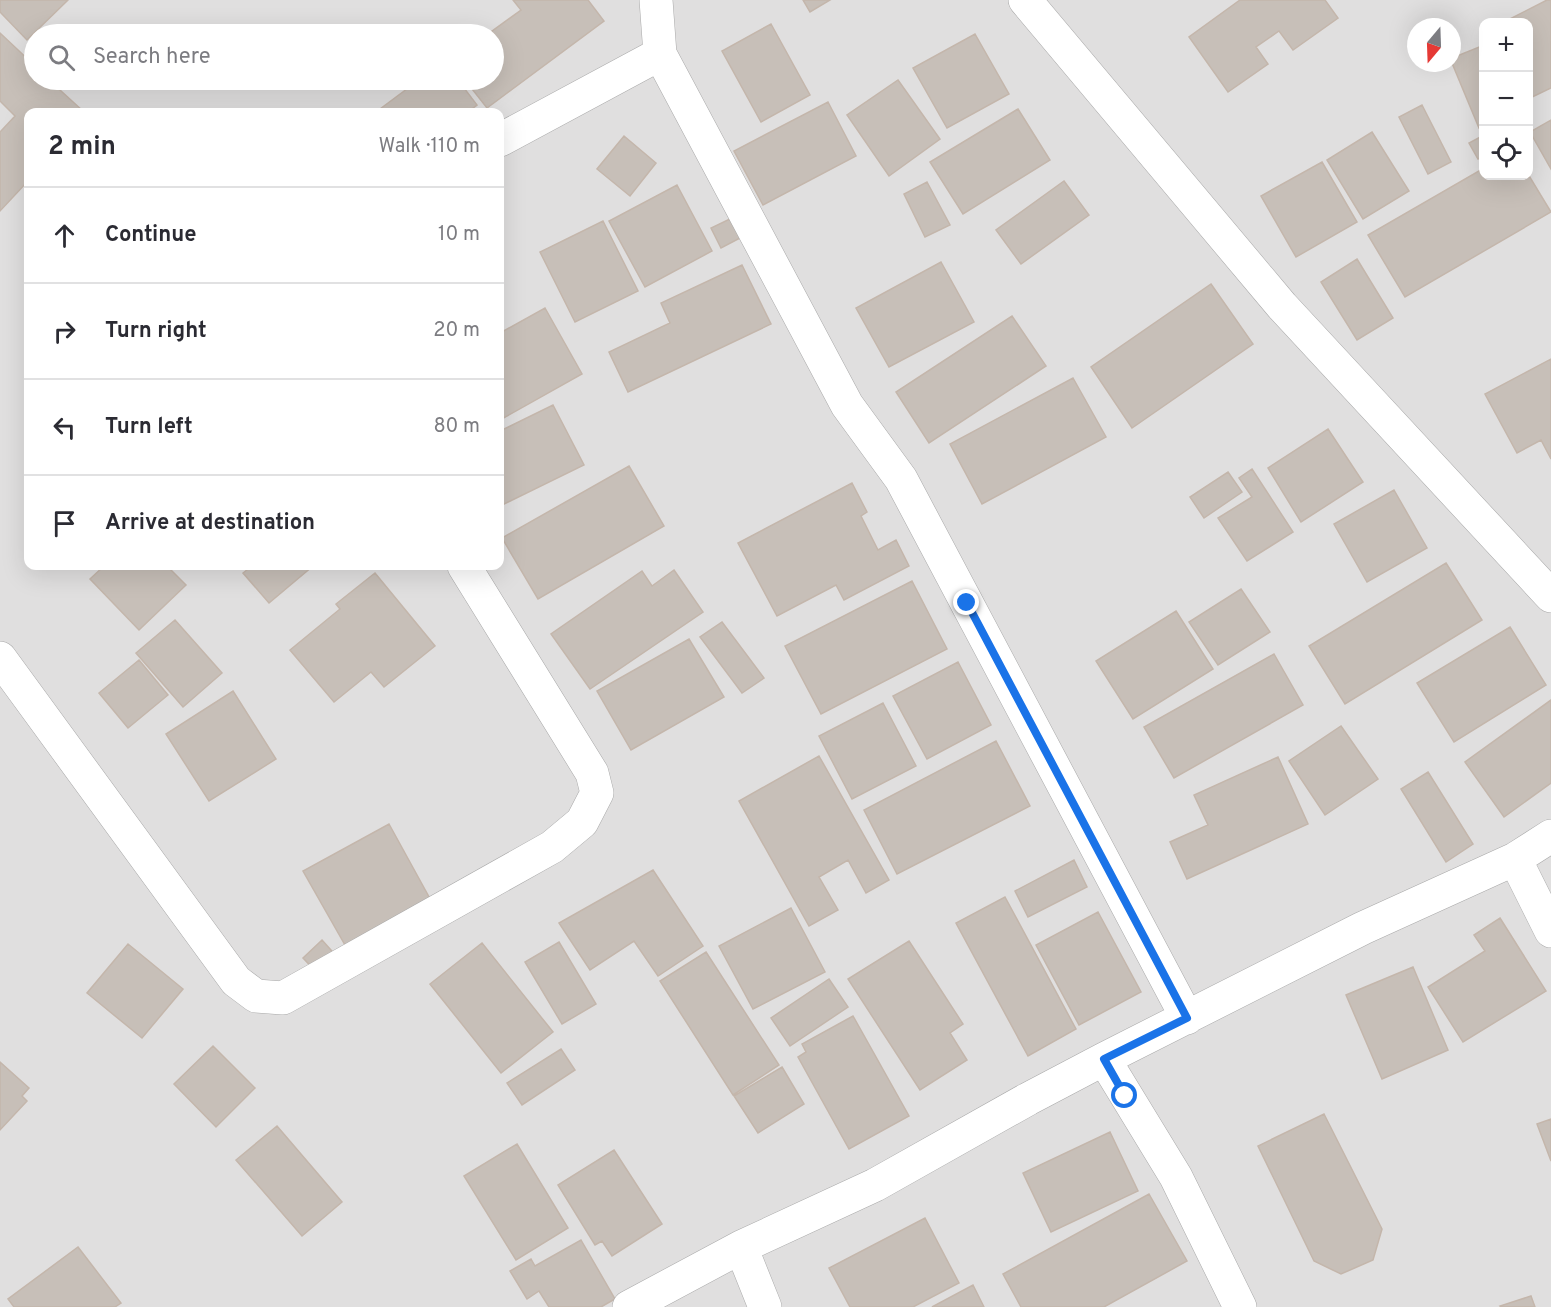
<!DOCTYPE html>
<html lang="en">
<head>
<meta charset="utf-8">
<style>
  body { margin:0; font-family:Overpass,sans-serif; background:#f2f2f3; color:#2b2b33 }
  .controls { position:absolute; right:18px; top:18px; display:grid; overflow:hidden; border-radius:12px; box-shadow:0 6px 24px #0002 }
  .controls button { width:54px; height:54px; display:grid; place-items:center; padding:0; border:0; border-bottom:2px solid #e1e1e2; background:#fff; color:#2b2b33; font:30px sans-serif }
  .compass { position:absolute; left:1407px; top:18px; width:54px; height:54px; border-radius:50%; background:#fff; box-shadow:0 6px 24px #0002; rotate:199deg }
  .stop { position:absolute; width:18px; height:18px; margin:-14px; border:4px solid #1a73e8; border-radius:50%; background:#fff }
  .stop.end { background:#1a73e8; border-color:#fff; box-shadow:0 2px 6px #0008 }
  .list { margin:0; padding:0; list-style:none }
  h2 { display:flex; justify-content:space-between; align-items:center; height:78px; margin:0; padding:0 24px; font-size:26px }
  h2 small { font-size:20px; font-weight:400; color:#7c7c81 }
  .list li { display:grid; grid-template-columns:39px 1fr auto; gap:18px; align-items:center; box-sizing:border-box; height:96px; padding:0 24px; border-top:2px solid #e1e1e2 }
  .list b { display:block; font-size:22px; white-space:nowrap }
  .list em { font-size:20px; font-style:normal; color:#7c7c81 }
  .icon { flex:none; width:33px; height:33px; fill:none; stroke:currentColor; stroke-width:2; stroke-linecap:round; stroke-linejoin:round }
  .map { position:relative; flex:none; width:1551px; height:1307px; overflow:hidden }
  .search { position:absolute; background:#fff; box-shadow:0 6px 24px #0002; left:24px; top:24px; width:480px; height:66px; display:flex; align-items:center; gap:15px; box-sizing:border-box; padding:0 21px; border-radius:33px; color:#7c7c81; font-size:22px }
  .panel { position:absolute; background:#fff; box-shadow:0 6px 24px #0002; left:24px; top:108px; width:480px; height:462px; border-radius:12px }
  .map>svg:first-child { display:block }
</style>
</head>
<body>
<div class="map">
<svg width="1551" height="1307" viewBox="0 0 1551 1307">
  <rect width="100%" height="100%" fill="#f2efe9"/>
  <!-- residential -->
  <path fill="#e0dfdf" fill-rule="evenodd" d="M 0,0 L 1551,0 L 1551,1307 L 0,1307 ZM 1484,22 L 1528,22 L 1528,176 L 1484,176 ZM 1416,27 L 1452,27 L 1452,63 L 1416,63 ZM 34,34 L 494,34 L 494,80 L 34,80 ZM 28,112 L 500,112 L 500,566 L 28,566 Z"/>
  <!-- building -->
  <path fill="#c7bfb8" stroke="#c4b6ab" stroke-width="1.5" d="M 0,0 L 68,0 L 27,40 L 0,12 Z
    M 513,0 L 588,0 L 604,21 L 487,108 L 465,80 L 494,80 L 494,34 L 488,34 L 521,10 Z
    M 803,0 L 830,0 L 810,12 Z
    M 1240,0 L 1325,0 L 1338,18 L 1293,50 L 1279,31 L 1256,47 L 1268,64 L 1228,92 L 1189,37 Z
    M 1547,0 L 1551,0 L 1551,88 L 1528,99 L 1528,22 L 1504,22 Z
    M 771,24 L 810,95 L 761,122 L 722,51 Z
    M 0,33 L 34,65 L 34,80 L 49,80 L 84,112 L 28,112 L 28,181 L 0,211 L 0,132 L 15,116 L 0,101 Z
    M 975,34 L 1009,94 L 947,128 L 913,68 Z
    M 1484,45 L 1484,126 L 1479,128 L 1452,63 L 1452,58 Z
    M 419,80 L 458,80 L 477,105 L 468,112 L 376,112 Z
    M 898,80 L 940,139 L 889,176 L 847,115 Z
    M 828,102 L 856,156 L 763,205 L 734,151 Z
    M 1422,105 L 1451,162 L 1428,174 L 1399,117 Z
    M 1018,109 L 1050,160 L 963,214 L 930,162 Z
    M 1551,120 L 1551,169 L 1530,132 Z
    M 1372,132 L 1409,191 L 1363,219 L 1327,160 Z
    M 1484,135 L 1484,156 L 1478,159 L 1469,143 Z
    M 624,136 L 656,163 L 630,196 L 597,169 Z
    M 1322,162 L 1357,222 L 1296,257 L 1261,196 Z
    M 1484,168 L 1484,176 L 1528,174 L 1551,212 L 1405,297 L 1368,235 Z
    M 1064,181 L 1089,215 L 1021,264 L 996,230 Z
    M 927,182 L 950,225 L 925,237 L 904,194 Z
    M 677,185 L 712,251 L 645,287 L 609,221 Z
    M 734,217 L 744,236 L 721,248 L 711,228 Z
    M 603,221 L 638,291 L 575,322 L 540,252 Z
    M 1357,259 L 1393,318 L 1357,340 L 1321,282 Z
    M 941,262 L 974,322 L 889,367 L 856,308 Z
    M 742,265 L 771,324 L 628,392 L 609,352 L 670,323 L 661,303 Z
    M 1211,284 L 1253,344 L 1132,428 L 1091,367 Z
    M 545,308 L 582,374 L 500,420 L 500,333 Z
    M 1012,316 L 1046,366 L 929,443 L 896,392 Z
    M 1551,359 L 1551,459 L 1541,440 L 1517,453 L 1485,394 Z
    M 1073,378 L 1106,437 L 982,504 L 950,444 Z
    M 553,405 L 584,465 L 500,506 L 500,431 Z
    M 1328,429 L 1363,482 L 1301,522 L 1268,468 Z
    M 629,466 L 664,526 L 538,599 L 502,538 Z
    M 1252,469 L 1293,532 L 1247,561 L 1218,518 L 1252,497 L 1239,478 Z
    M 1228,472 L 1242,492 L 1204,518 L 1190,497 Z
    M 852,483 L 867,512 L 861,516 L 878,550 L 896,540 L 909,566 L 844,600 L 836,585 L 777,616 L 738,543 Z
    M 1394,490 L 1427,548 L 1367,582 L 1334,524 Z
    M 1446,563 L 1482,620 L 1345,704 L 1309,646 Z
    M 104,566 L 167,566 L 186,585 L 139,630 L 90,579 Z
    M 252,566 L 313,566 L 269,603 L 243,573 Z
    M 674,570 L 703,612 L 590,689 L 551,634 L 642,571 L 652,586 Z
    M 375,573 L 435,646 L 384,687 L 371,672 L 334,702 L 290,650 L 340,609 L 336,604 Z
    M 912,581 L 947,649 L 821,714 L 785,646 Z
    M 1241,589 L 1270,632 L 1218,665 L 1189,622 Z
    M 1176,611 L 1213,669 L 1133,719 L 1096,661 Z
    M 175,620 L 222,673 L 183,707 L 136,653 Z
    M 722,622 L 764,678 L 742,693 L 700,637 Z
    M 1510,627 L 1546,685 L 1454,742 L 1417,683 Z
    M 689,639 L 724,697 L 631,750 L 597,691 Z
    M 1274,654 L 1303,705 L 1174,778 L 1144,727 Z
    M 139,660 L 168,695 L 128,728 L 99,693 Z
    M 958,662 L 991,725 L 927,759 L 893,696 Z
    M 233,691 L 276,759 L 209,801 L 166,734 Z
    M 1551,700 L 1551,783 L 1504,817 L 1465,762 Z
    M 883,703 L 916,766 L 852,799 L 819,736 Z
    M 1341,726 L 1378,779 L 1325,815 L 1289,761 Z
    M 996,741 L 1030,806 L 897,874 L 864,810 Z
    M 819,756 L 889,880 L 866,893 L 848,860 L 819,877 L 838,910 L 809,926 L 739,801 Z
    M 1278,757 L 1308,824 L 1187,879 L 1170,842 L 1208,825 L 1194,795 Z
    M 1428,772 L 1473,844 L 1446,862 L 1401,789 Z
    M 389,824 L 434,906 L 349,952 L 303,871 Z
    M 1074,860 L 1087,887 L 1028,917 L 1015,891 Z
    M 653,870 L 703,946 L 658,976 L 634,941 L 590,970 L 559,923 Z
    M 1005,897 L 1076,1029 L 1028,1056 L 956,923 Z
    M 791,908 L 825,972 L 753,1009 L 719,946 Z
    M 1098,912 L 1141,992 L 1079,1025 L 1036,945 Z
    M 1500,918 L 1546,991 L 1463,1042 L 1428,987 L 1485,951 L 1474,935 Z
    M 322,940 L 339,959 L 321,977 L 303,958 Z
    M 909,941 L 963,1024 L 950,1033 L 967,1060 L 920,1090 L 848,979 Z
    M 559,942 L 596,1004 L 562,1024 L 525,962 Z
    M 482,943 L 553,1032 L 501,1073 L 430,984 Z
    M 128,944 L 183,989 L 142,1038 L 87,993 Z
    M 706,952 L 779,1065 L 733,1095 L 660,981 Z
    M 1413,967 L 1448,1050 L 1382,1079 L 1346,995 Z
    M 829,979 L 848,1007 L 790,1046 L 771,1018 Z
    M 853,1016 L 909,1116 L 849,1149 L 798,1057 L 806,1052 L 802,1044 Z
    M 213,1046 L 255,1088 L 216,1127 L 174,1084 Z
    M 561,1049 L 575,1070 L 522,1105 L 507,1083 Z
    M 0,1062 L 29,1088 L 22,1096 L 27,1101 L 0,1130 Z
    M 782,1067 L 804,1104 L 758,1133 L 734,1096 Z
    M 1324,1114 L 1382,1229 L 1373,1260 L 1341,1274 L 1314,1261 L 1258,1146 Z
    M 1551,1119 L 1551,1161 L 1537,1124 Z
    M 277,1126 L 342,1202 L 302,1236 L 236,1160 Z
    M 1110,1132 L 1138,1191 L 1051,1232 L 1023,1173 Z
    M 517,1144 L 568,1228 L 516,1260 L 464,1176 Z
    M 614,1150 L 662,1224 L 612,1256 L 602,1241 L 595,1245 L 558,1185 Z
    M 1149,1194 L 1187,1261 L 1104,1307 L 1021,1307 L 1003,1274 Z
    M 925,1218 L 959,1283 L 913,1307 L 850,1307 L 829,1268 Z
    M 581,1240 L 615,1299 L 601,1307 L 549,1307 L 539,1291 L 527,1299 L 510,1271 L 531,1259 L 535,1266 Z
    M 78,1247 L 121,1303 L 115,1307 L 14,1307 L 8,1299 Z
    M 973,1285 L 984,1307 L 932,1307 Z
    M 1531,1296 L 1535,1307 L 1501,1307 L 1500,1306 Z"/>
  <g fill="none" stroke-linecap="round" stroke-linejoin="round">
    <!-- minor casing -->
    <g stroke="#a9a9a9" stroke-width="34">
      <path id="minor" d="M 656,0 L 660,54 L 847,405 L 901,479 L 1187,1018
        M 1025,0 L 1282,306 L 1551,596
        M 500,140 L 660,54
        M 0,658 L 236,981 L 256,996 L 283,998 L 552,847 L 582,822 L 597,793 L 592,773 L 464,566
        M 1515,859 L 1551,931
        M 1104,1059 L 1176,1177 L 1240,1307
        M 741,1247 L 765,1307
        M 629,1307 L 741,1247 L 875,1185 L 1028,1099 L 1104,1059 L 1363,928 L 1515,859 L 1551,836"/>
    </g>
    <!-- minor -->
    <use href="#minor" stroke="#fff" stroke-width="33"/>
  </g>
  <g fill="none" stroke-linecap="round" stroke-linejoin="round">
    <!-- route -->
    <path stroke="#1a73e8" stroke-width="8" d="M 967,603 L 1187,1018 L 1104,1059 L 1125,1096"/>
  </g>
</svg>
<div class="controls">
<button>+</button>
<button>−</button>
<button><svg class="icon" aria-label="locate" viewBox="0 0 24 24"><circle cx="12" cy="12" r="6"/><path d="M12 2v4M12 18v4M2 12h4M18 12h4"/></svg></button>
</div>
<svg class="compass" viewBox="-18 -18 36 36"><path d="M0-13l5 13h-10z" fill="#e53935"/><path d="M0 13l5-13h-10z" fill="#7c7c81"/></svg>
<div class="stop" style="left:1125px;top:1096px"></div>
<div class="stop end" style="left:967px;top:603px"></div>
<div class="search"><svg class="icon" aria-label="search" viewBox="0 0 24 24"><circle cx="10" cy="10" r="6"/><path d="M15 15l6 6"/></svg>Search here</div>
<section class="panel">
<h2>2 min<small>Walk · 110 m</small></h2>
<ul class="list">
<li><svg class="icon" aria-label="ahead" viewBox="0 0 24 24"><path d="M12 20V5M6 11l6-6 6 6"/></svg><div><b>Continue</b></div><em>10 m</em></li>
<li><svg class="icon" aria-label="right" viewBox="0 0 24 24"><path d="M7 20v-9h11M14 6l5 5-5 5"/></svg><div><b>Turn right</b></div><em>20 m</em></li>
<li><svg class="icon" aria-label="left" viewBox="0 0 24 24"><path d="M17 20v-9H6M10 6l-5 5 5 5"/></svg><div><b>Turn left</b></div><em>80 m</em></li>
<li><svg class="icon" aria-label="arrive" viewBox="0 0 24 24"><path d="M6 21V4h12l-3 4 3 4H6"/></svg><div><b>Arrive at destination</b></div></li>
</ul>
</section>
</div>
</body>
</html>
